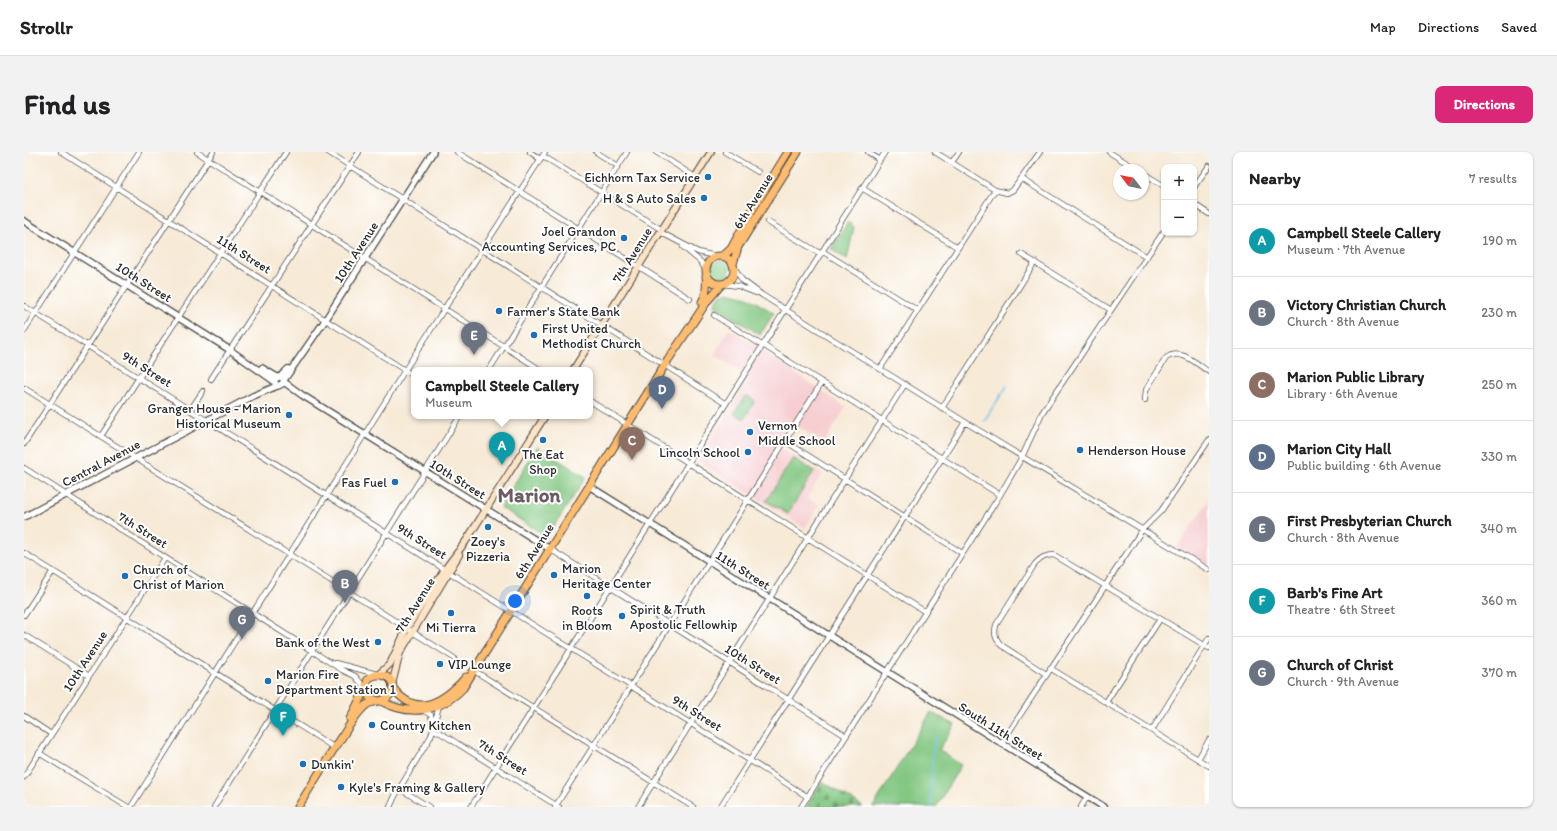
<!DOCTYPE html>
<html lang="en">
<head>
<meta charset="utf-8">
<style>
  body { margin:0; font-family:Itim,sans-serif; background:#f2f2f2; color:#202124 }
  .controls { position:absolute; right:12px; top:12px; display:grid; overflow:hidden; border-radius:8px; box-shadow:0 1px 3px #0004 }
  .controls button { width:36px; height:36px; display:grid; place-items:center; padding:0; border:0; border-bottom:1px solid #e0e0e0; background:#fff; color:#202124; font:20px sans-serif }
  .compass { position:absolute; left:1089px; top:12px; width:36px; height:36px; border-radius:50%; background:#fff; box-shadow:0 1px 3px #0004; rotate:302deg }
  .you { position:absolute; left:491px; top:449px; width:14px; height:14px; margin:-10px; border:3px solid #fff; border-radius:50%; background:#1a73e8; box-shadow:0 0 0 6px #1a73e833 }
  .badge { display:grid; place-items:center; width:26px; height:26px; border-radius:50%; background:#db2777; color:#fff; font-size:13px; font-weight:700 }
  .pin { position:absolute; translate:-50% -33px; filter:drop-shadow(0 1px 2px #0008) }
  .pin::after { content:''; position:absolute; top:21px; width:14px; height:12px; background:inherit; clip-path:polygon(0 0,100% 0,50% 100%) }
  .popup { position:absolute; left:387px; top:215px; width:182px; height:52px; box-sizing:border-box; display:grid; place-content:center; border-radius:8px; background:#fff; filter:drop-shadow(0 1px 3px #0005); font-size:13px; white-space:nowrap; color:#757577 }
  .popup b { font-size:15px; color:#202124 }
  .popup::after { content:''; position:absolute; left:50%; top:100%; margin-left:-8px; border:8px solid transparent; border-top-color:#fff }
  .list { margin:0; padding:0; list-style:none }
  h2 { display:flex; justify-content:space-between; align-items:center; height:52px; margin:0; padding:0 16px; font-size:17px }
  h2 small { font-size:13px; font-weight:400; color:#757577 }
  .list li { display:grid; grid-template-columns:26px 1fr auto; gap:12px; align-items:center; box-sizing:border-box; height:72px; padding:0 16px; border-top:1px solid #e0e0e0 }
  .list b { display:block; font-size:15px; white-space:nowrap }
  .list p { margin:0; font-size:13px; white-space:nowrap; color:#757577 }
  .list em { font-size:13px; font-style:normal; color:#757577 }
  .map { position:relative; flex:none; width:1185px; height:655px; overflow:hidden; border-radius:8px }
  header { display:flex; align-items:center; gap:24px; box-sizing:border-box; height:56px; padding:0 20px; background:#fff; border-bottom:1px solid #e0e0e0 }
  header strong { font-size:19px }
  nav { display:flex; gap:22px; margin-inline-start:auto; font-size:14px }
  .intro { display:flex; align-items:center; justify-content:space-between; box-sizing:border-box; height:96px; padding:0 24px }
  h1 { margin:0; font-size:28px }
  .button { padding:10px 18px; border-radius:8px; background:#db2777; color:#fff; font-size:14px; font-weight:700 }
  main { display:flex; gap:24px; padding:0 24px }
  aside { flex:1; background:#fff; border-radius:8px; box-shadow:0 1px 3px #0004 }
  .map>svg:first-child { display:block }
</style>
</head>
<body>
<header>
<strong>Strollr</strong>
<nav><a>Map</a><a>Directions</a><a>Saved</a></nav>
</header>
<div class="intro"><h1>Find us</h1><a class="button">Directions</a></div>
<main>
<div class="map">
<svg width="1185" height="655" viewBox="0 0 1185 655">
  <defs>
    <pattern id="cemetery-stones" width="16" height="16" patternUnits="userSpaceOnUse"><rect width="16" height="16" fill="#83c782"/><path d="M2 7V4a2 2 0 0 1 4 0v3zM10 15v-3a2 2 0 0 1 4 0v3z" fill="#6ba26b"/></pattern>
  </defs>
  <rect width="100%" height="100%" fill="#fff"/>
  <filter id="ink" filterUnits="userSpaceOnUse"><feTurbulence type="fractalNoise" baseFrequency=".025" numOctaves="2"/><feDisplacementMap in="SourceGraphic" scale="8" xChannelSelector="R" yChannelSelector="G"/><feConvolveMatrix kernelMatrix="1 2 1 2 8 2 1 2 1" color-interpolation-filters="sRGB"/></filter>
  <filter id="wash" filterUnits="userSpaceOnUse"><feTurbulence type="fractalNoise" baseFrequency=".012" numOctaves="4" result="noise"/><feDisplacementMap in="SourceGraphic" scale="16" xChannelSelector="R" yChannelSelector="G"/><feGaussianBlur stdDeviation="0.9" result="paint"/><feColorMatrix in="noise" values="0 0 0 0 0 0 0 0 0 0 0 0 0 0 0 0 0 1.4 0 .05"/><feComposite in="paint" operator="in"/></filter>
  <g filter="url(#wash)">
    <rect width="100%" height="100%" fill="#f7ead7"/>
    <!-- built -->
    <path fill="#f7cfd2" d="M 705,177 L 822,255 L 800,291 L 767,270 L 752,293 L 798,322 L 783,346 L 795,353 L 781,376 L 674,309 L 726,225 L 690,203 Z
      M 1185,348 L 1185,415 L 1153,395 Z"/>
    <!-- green -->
    <path fill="#83c782" stroke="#577956" d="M 824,70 L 830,75 L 823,108 L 807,97 Z
      M686 118a10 10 0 1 1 20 0a10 10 0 1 1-20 0Z
      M 704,140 L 724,145 L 750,161 L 736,183 L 690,153 L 696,143 Z
      M 722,243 L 731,249 L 720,267 L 710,261 Z
      M 513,295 L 562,325 L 523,385 L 476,355 Z
      M 769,306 L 790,319 L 764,362 L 742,349 Z
      M 907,560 L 931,573 L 915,598 L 937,613 L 912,655 L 849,655 Z"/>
    <!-- cemetery -->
    <path fill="url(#cemetery-stones)" stroke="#577956" d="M 798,629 L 839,655 L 782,655 Z"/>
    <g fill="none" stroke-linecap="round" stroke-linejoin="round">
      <!-- stream -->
      <path stroke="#71c2ec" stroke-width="1.5" d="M 960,269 L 983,234
        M 906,655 L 909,598 L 913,583"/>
    </g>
  </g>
  <g filter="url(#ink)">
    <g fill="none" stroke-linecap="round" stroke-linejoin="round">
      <!-- minor casing -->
      <g stroke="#4a4845" stroke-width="6">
        <path id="minor" d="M 37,0 L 390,224
          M 173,0 L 517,218
          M 304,0 L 702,252
          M 433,0 L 666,147
          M 506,0 L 516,7
          M 572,0 L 594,14
          M 632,0 L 671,25
          M 701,0 L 734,20
          M 844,0 L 856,8
          M 911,0 L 971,38
          M 1085,0 L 1114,18
          M 519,4 L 638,78
          M 928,10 L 935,0
          M 1119,21 L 1140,34
          M 998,27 L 1123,105
          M 1170,35 L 1185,14
          M 838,36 L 933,95
          M 1170,52 L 1185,62
          M 744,70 L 797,102
          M 636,80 L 674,100 L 691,104
          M 659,95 L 677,110 L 681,117
          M 798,99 L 893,158
          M 997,102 L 1087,158
          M 710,115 L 718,128 L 738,143 L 941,270 L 1185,418
          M 699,132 L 714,134 L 732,141
          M 0,154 L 784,645
          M 690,163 L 739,194
          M 0,179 L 115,0
          M 739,193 L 976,343
          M 856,217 L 971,38 L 983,41 L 989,38 L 1016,0
          M 465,218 L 603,0
          M 187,227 L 335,0
          M 0,236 L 430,506
          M 1121,248 L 1122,238 L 1142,206 C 1156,195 1173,212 1185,220
          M 566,249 L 900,459
          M 918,256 L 1011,110
          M 167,257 L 179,239
          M 77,284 L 262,0
          M 761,289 L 938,401
          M 0,292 L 189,0
          M 0,316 L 318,518 L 331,524 L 341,536
          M 526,397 L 822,584
          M 0,401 L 311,596
          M 0,463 L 29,419
          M 0,483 L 65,524
          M 311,511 L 353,522
          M 1026,516 L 1185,614
          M 449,518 L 669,655
          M 1022,522 L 977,493 C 971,486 970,482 972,473 L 1011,412 C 1017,406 1021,403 1030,403 L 1185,496
          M 1082,550 L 1136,467
          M 400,559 L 407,563 L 409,576
          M 0,564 L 27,582
          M 409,578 L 415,580 L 535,655
          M 1128,578 L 1185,486
          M 977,592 L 1118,378 L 1137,359 L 1185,288
          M 15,601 L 104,655
          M 1174,607 L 1185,588
          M 0,625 L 141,406
          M 375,636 L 405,655
          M 107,655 L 381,218 L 521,0
          M 190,655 L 436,264
          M 366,655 L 371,644 L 407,584 L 415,554
          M 447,655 L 861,0
          M 531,655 L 798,230
          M 614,655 L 881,232
          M 696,655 L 941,270
          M 777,655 L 976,343 L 998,305 L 1018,261 L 1140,79
          M 1057,655 L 1063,645"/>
      </g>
      <!-- tertiary casing -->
      <g stroke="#4a4845" stroke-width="8">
        <path id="tertiary" d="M 0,69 L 206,198 L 250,229
          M 238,216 L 253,225
          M 250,230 L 254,234 L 258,232 L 260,228 L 302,167 L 409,0
          M 250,230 L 252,226 L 256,225 L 264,217
          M 260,230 L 278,243 L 526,397
          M 565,334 L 1080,655
          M 0,365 L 229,244 L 253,234"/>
      </g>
      <!-- secondary casing -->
      <g stroke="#4a4845" stroke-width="8">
        <path id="secondary" d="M 549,218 L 687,0
          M 355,522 L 366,512 L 383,476 L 421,417 L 442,389 L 521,264
          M 368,532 L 376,501 L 435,403"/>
      </g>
      <!-- primary casing -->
      <g stroke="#4a4845" stroke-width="9">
        <path id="primary" d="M682 118a14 14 0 1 1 28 0a14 14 0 1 1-28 0Z
          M 699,104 L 707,97 L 727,60 L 764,0
          M 709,112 L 714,95 L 774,0
          M 678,150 C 683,141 683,133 682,124
          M 369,536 C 393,568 421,549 442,525
          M 357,549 C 386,565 416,560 439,536 L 644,208 L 684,148 L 697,133
          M 326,567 L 341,537
          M 311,596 C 320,583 329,564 342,553 C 351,547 363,552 368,539 C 373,525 354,518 344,527 L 341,537 L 346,546 L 355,549
          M 274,655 L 313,592"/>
      </g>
      <!-- minor -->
      <use href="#minor" stroke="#fff" stroke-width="4.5"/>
      <!-- tertiary -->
      <use href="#tertiary" stroke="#fff" stroke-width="5.5"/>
      <!-- secondary -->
      <use href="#secondary" stroke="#fee4c6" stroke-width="6"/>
      <!-- primary -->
      <use href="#primary" stroke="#fdbc70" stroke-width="7"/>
    </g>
  </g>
  <!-- markers -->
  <g fill="#1f6fb2" stroke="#fff" stroke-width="1.5">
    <circle cx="684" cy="25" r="4"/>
    <circle cx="680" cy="46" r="4"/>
    <circle cx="600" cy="86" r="4"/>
    <circle cx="475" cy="159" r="4"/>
    <circle cx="510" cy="183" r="4"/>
    <circle cx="265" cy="263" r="4"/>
    <circle cx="726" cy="280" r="4"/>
    <circle cx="519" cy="288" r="4"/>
    <circle cx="1056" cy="298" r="4"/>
    <circle cx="724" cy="300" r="4"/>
    <circle cx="371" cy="330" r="4"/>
    <circle cx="464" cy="375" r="4"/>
    <circle cx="530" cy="423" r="4"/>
    <circle cx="101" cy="424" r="4"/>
    <circle cx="563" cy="444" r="4"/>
    <circle cx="427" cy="461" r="4"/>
    <circle cx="598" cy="464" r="4"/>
    <circle cx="354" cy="490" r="4"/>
    <circle cx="416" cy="512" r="4"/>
    <circle cx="244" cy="529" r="4"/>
    <circle cx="348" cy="573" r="4"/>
    <circle cx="279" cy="612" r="4"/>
    <circle cx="317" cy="635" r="4"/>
  </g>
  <g text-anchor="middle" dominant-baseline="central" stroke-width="4" stroke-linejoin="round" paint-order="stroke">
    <!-- poi labels -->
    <g font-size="13" fill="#2b2b2b" stroke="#fff" text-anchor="start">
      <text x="676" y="25" text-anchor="end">Eichhorn Tax Service</text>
      <text x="672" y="46" text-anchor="end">H &amp; S Auto Sales</text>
      <text x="592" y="79" text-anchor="end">Joel Grandon<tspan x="592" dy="15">Accounting Services, PC</tspan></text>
      <text x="483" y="159">Farmer's State Bank</text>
      <text x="518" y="176">First United<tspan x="518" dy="15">Methodist Church</tspan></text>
      <text x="257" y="256" text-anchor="end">Granger House - Marion<tspan x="257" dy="15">Historical Museum</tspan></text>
      <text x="734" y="273">Vernon<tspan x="734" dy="15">Middle School</tspan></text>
      <text x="1064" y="298">Henderson House</text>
      <text x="716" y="300" text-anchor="end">Lincoln School</text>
      <text x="519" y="302" text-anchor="middle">The Eat<tspan x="519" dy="15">Shop</tspan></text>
      <text x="363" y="330" text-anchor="end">Fas Fuel</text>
      <text x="464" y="389" text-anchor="middle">Zoey's<tspan x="464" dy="15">Pizzeria</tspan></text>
      <text x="538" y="416">Marion<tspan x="538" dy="15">Heritage Center</tspan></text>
      <text x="109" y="417">Church of<tspan x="109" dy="15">Christ of Marion</tspan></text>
      <text x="606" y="457">Spirit &amp; Truth<tspan x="606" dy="15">Apostolic Fellowhip</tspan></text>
      <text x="563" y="458" text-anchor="middle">Roots<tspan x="563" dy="15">in Bloom</tspan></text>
      <text x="427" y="475" text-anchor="middle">Mi Tierra</text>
      <text x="346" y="490" text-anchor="end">Bank of the West</text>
      <text x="424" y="512">VIP Lounge</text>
      <text x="252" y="522">Marion Fire<tspan x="252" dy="15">Department Station 1</tspan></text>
      <text x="356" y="573">Country Kitchen</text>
      <text x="287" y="612">Dunkin'</text>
      <text x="325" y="635">Kyle's Framing &amp; Gallery</text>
    </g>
    <!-- street labels -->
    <g font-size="13" fill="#2b2b2b" stroke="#fff">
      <text transform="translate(729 49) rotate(-58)">6th Avenue</text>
      <text transform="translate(332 100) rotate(-57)">10th Avenue</text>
      <text transform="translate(220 102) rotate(32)">11th Street</text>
      <text transform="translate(608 103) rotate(-58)">7th Avenue</text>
      <text transform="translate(120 130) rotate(32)">10th Street</text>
      <text transform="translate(123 217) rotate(32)">9th Street</text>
      <text transform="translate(77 311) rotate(-28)">Central Avenue</text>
      <text transform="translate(434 327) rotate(32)">10th Street</text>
      <text transform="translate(119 378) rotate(32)">7th Street</text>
      <text transform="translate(398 389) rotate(32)">9th Street</text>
      <text transform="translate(510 399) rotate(-58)">6th Avenue</text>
      <text transform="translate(719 418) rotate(32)">11th Street</text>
      <text transform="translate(391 453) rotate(-58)">7th Avenue</text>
      <text transform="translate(61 509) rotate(-57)">10th Avenue</text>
      <text transform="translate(729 512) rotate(32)">10th Street</text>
      <text transform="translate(673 561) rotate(32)">9th Street</text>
      <text transform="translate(977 579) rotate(32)">South 11th Street</text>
      <text transform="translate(479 605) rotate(32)">7th Street</text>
    </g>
    <!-- town labels -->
    <g font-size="21" font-weight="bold" fill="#6b5b63" stroke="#fff">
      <text x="505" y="342">Marion</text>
    </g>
  </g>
</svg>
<div class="controls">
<button>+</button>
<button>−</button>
</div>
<svg class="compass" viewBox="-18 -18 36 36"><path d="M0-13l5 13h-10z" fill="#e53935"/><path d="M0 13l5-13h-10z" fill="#757577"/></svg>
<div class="you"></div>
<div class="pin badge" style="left:478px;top:313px;background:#0f9aa8">A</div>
<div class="popup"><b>Campbell Steele Callery</b>Museum</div>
<div class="pin badge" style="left:321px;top:451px;background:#6b7280">B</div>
<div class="pin badge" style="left:608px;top:308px;background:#8d6e63">C</div>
<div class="pin badge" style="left:638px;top:257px;background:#5c6f8a">D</div>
<div class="pin badge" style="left:450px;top:203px;background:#6b7280">E</div>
<div class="pin badge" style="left:259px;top:584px;background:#0f9aa8">F</div>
<div class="pin badge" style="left:218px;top:487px;background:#6b7280">G</div>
</div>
<aside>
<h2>Nearby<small>7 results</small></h2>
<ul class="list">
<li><span class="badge" style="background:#0f9aa8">A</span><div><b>Campbell Steele Callery</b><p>Museum · 7th Avenue</p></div><em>190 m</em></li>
<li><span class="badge" style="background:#6b7280">B</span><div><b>Victory Christian Church</b><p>Church · 8th Avenue</p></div><em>230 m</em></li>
<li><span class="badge" style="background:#8d6e63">C</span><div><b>Marion Public Library</b><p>Library · 6th Avenue</p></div><em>250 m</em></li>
<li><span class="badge" style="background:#5c6f8a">D</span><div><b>Marion City Hall</b><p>Public building · 6th Avenue</p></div><em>330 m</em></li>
<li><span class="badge" style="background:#6b7280">E</span><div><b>First Presbyterian Church</b><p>Church · 8th Avenue</p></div><em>340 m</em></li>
<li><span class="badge" style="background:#0f9aa8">F</span><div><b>Barb's Fine Art</b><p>Theatre · 6th Street</p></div><em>360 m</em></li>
<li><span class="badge" style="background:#6b7280">G</span><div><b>Church of Christ</b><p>Church · 9th Avenue</p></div><em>370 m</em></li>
</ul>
</aside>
</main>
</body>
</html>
